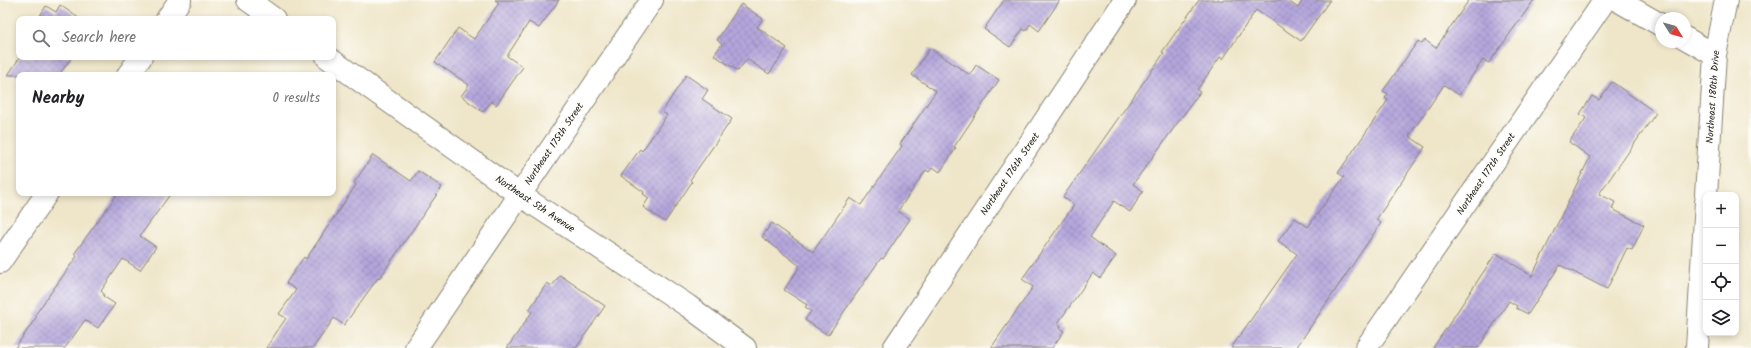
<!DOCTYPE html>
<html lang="en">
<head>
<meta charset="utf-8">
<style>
  body { margin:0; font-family:Kalam,sans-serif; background:#f2f2f2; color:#202124 }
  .controls { position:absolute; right:12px; bottom:12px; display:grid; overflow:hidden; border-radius:8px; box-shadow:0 2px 6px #0003 }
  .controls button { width:36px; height:36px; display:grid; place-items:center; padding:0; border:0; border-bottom:1px solid #e0e0e0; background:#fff; color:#202124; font:20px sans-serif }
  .compass { position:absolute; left:1655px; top:12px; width:36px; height:36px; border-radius:50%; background:#fff; box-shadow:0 2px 6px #0003; rotate:127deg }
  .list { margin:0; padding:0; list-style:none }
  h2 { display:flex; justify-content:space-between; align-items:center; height:52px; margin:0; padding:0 16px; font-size:17px }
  h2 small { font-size:13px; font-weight:400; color:#757577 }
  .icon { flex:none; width:22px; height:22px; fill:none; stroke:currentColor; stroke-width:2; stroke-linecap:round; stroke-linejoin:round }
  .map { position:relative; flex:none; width:1751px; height:348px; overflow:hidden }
  .search { position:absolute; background:#fff; box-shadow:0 2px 6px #0003; left:16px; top:16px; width:320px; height:44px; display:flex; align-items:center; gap:10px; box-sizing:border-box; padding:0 14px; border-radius:8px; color:#757577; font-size:15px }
  .panel { position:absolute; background:#fff; box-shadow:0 2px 6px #0003; left:16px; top:72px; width:320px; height:124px; border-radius:8px }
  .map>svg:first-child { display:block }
</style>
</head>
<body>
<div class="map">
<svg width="1751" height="348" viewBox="0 0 1751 348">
  <defs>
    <pattern id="building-cross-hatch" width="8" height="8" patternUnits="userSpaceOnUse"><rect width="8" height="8" fill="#b4a5db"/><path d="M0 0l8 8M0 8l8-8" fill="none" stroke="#9a8dbb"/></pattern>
  </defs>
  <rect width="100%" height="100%" fill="#fdfcf7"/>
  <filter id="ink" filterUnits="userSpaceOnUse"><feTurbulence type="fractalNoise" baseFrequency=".025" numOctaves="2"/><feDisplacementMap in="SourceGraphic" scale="8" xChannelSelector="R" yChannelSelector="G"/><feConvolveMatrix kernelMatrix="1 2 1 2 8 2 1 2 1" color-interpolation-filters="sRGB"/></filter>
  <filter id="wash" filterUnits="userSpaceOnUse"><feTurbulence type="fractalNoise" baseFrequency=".012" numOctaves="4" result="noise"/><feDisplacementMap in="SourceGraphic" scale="16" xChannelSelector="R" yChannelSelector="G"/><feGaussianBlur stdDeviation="0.9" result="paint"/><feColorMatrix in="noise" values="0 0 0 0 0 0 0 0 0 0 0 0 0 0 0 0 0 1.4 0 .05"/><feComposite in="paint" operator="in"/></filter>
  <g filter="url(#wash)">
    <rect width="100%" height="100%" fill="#efe6c9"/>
    <g id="blocks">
      <!-- building -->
      <path fill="url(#building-cross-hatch)" d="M 495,0 L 559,0 L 539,28 L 529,22 L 507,56 L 523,67 L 496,105 L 491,101 L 483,112 L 461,96 L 469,85 L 435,62 L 458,28 L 474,39 L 499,3 Z
        M 1004,0 L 1060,0 L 1039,31 L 1030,24 L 1026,31 L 1023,29 L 1010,47 L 984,29 Z
        M 1199,0 L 1287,0 L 1298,8 L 1303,0 L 1330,0 L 1301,41 L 1256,10 L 1223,59 L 1220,57 L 1197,90 L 1200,92 L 1133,184 L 1143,191 L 1130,212 L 1114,201 L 1090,237 L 1116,256 L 1100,278 L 1093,273 L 1058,323 L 1061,326 L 1060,329 L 1064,331 L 1052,348 L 991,348 L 1033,287 L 1022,279 L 1074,205 L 1063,197 L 1164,53 L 1162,52 Z
        M 1469,0 L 1534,0 L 1489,63 L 1483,60 L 1459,95 L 1444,85 L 1409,136 L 1425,147 L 1376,220 L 1381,223 L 1296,348 L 1231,348 L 1297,254 L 1278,241 L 1295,218 L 1308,227 L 1344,177 L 1338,173 L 1388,100 L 1385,98 L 1388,94 L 1383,91 L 1418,41 L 1422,44 L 1425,40 L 1436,48 Z
        M 741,4 L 763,19 L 757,27 L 787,48 L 769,74 L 747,59 L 738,71 L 714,55 L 722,44 L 717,40 Z
        M 60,5 L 80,19 L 38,19 L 46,6 L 56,12 Z
        M 930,48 L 970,75 L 976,65 L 999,80 L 954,147 L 956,148 L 940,172 L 933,167 L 929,172 L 926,170 L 898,211 L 910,219 L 883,259 L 881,258 L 828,335 L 805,320 L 811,311 L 805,307 L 807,305 L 784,290 L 800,266 L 762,237 L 772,223 L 813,252 L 850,198 L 861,205 L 902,146 L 900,144 L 936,91 L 912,75 Z
        M 20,57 L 72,57 L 59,75 L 8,75 Z
        M 686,75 L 708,90 L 702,99 L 732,119 L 690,180 L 692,182 L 665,222 L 643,207 L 649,198 L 643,194 L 644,192 L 621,176 L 640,149 L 642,151 L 667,115 L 662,112 Z
        M 1612,82 L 1656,113 L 1599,194 L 1615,202 L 1612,209 L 1644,225 L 1632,250 L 1627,248 L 1607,289 L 1560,265 L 1528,314 L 1516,308 L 1517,306 L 1509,301 L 1478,348 L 1433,348 L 1496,253 L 1532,276 L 1590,157 L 1569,142 L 1586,118 L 1580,114 L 1592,96 L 1599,100 Z
        M 373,155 L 411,181 L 418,171 L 442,187 L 379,279 L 378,278 L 344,325 L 334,318 L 313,348 L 266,348 L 286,318 L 279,314 L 296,290 L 286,283 L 304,257 L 306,259 L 356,185 L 354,183 Z
        M 118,193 L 171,193 L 140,236 L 156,247 L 140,270 L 123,259 L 101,291 L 104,294 L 103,296 L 115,304 L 98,328 L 85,320 L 65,348 L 15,348 L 37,316 L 35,315 L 77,256 L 74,254 Z
        M 560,275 L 605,306 L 576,348 L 507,348 L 532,312 L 529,310 L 547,283 L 552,286 Z"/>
    </g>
  </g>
  <g filter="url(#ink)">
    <use href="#blocks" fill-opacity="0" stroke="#868172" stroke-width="1"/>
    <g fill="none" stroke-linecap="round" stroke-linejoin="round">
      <!-- minor casing -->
      <g stroke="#868172" stroke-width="24">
        <path id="minor" d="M 248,0 L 274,19
          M 1617,0 L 1661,25
          M 167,19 L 180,0
          M 1685,38 L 1715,55
          M 327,57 L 520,195 L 688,306 L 745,348
          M 128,75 L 141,57
          M 1706,195 L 1715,55 L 1726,0
          M 0,262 L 47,193
          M 416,348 L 652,0
          M 894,348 L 1125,0
          M 1366,348 L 1605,0
          M 1697,348 L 1706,202"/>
      </g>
      <!-- minor -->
      <use href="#minor" stroke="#fff" stroke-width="22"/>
    </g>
  </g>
  <g text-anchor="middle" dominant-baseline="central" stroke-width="3" stroke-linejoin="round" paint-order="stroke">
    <!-- street labels -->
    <g font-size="10" fill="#1c1c1c" stroke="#fdfcf7">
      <text transform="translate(1713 97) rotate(-86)">Northeast 180th Drive</text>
      <text transform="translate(554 144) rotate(-56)">Northeast 175th Street</text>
      <text transform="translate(1010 174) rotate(-56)">Northeast 176th Street</text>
      <text transform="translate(1486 174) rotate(-56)">Northeast 177th Street</text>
      <text transform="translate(535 204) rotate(34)">Northeast 5th Avenue</text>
    </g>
  </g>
</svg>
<div class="controls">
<button>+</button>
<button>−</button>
<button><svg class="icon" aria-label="locate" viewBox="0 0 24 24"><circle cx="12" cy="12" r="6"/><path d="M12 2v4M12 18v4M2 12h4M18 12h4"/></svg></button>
<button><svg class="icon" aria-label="layers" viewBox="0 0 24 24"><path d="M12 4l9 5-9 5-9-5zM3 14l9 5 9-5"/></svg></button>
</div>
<svg class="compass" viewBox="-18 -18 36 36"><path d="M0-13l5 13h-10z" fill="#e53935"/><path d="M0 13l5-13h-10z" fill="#757577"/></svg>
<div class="search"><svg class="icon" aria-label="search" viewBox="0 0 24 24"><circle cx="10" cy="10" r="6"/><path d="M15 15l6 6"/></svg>Search here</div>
<section class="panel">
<h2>Nearby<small>0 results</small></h2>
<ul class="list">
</ul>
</section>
</div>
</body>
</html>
